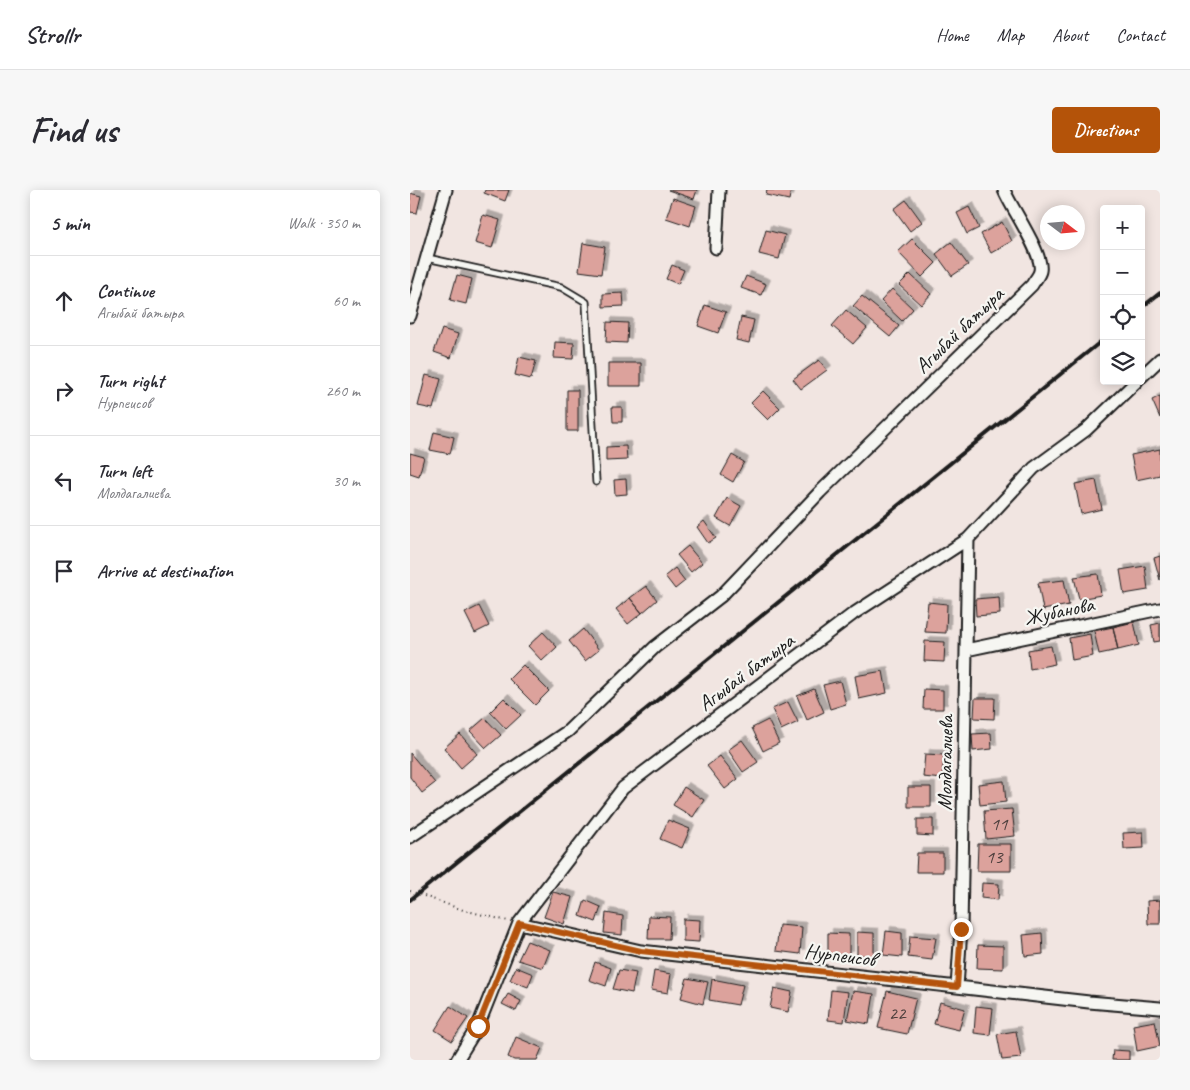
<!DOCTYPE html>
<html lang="en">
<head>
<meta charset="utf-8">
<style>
  body { margin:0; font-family:Caveat,sans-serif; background:#f7f7f7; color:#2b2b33 }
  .controls { position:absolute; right:15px; top:15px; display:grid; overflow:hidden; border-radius:5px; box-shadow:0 2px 12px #0003 }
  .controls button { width:45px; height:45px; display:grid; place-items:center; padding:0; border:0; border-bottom:1px solid #e1e1e2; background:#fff; color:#2b2b33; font:25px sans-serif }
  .compass { position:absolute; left:630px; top:15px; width:45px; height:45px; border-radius:50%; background:#fff; box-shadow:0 2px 12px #0003; rotate:106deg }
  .stop { position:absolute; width:15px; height:15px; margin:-11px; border:4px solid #b45309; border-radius:50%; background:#fff }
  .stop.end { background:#b45309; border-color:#fff; box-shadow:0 1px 5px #0008 }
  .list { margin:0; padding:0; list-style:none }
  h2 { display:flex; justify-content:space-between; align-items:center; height:65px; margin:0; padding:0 20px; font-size:21px }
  h2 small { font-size:16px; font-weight:400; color:#7c7c81 }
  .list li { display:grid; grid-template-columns:32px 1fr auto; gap:15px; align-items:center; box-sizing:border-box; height:90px; padding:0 20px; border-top:1px solid #e1e1e2 }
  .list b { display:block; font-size:19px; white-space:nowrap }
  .list p { margin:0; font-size:16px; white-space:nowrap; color:#7c7c81 }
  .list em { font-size:16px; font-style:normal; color:#7c7c81 }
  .icon { flex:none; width:28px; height:28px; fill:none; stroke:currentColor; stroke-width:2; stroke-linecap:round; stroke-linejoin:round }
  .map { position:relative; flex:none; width:750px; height:870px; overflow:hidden; border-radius:5px }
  header { display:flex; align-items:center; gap:30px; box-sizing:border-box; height:70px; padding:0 25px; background:#fff; border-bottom:1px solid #e1e1e2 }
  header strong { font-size:24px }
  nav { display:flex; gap:28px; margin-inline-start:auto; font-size:18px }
  .intro { display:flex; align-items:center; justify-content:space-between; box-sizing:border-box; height:120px; padding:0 30px }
  h1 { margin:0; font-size:35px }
  .button { padding:12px 22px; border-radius:5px; background:#b45309; color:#fff; font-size:18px; font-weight:700 }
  main { display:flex; gap:30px; padding:0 30px }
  aside { flex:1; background:#fff; border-radius:5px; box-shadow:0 2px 12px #0003 }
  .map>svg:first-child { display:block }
</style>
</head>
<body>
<header>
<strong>Strollr</strong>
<nav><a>Home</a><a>Map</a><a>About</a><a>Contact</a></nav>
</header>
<div class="intro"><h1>Find us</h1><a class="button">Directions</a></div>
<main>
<aside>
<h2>5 min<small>Walk · 350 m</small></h2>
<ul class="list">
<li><svg class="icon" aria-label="ahead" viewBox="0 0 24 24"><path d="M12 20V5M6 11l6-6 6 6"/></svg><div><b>Continue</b><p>Агыбай батыра</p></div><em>60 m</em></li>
<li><svg class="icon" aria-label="right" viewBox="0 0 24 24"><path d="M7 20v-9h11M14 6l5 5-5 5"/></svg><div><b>Turn right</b><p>Нурпеисов</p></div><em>260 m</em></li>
<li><svg class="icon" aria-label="left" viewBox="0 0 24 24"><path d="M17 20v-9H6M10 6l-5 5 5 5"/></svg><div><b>Turn left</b><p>Молдагалиева</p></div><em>30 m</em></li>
<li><svg class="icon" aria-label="arrive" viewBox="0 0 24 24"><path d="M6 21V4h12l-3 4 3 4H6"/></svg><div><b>Arrive at destination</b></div></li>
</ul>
</aside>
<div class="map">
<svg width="750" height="870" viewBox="0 0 750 870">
  <defs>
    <filter id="shadow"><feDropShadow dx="4.5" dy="-4.5" stdDeviation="0" flood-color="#0004"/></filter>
  </defs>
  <rect width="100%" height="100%" fill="#f1e5e1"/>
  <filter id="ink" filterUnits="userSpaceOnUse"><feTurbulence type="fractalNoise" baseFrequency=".02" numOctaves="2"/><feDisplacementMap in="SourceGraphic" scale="10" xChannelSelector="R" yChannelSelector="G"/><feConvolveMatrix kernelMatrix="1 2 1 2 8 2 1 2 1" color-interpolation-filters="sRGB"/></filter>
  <g filter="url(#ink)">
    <!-- building -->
    <path fill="#dca29c" stroke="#1c1c1c" filter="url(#shadow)" d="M 75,0 L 99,0 L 95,11 L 74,3 Z
      M 258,0 L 287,0 L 284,9 Z
      M 357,0 L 381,0 L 379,10 L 356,5 Z
      M 0,3 L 11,6 L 7,23 L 0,22 Z
      M 263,8 L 286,16 L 280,36 L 256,28 Z
      M 496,10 L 512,32 L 500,41 L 484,19 Z
      M 559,17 L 569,38 L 557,44 L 547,23 Z
      M 73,25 L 90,30 L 82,58 L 65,53 Z
      M 592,32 L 602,51 L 581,63 L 571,44 Z
      M 356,40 L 375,45 L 369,69 L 349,64 Z
      M 502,49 L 526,73 L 512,87 L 488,62 Z
      M 541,52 L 558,75 L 542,86 L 526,64 Z
      M 173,53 L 195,57 L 191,84 L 169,81 Z
      M 262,75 L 274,80 L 268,94 L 256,89 Z
      M 500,84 L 521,104 L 511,115 L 489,95 Z
      M 47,85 L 62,89 L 56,114 L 40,110 Z
      M 336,86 L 356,94 L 351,105 L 331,98 Z
      M 482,99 L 503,119 L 492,131 L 471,111 Z
      M 213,103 L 214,116 L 193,117 L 193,104 Z
      M 452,106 L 489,136 L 480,147 L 443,116 Z
      M 295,115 L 316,122 L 308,143 L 288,136 Z
      M 436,120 L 457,138 L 443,154 L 422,136 Z
      M 331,127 L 344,130 L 339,153 L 326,150 Z
      M 197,132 L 218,133 L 217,153 L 196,152 Z
      M 32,139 L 48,144 L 41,168 L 24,162 Z
      M 145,152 L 164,153 L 163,169 L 144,168 Z
      M 109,167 L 126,171 L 121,189 L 105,185 Z
      M 409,170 L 417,180 L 391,199 L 383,189 Z
      M 198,173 L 231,173 L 231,196 L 198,196 Z
      M 16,185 L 31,189 L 23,219 L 8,216 Z
      M 157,200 L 168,200 L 168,241 L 157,241 Z
      M 353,201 L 370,218 L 358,230 L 341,213 Z
      M 750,206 L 750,228 L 742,210 Z
      M 202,217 L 212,217 L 212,232 L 203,232 Z
      M 24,242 L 44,247 L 40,264 L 20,260 Z
      M 216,256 L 217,270 L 196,271 L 196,257 Z
      M 750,259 L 750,285 L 726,290 L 721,265 Z
      M 0,263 L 14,267 L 9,286 L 0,283 Z
      M 322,265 L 334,272 L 323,292 L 311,285 Z
      M 216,289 L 217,304 L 205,305 L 204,290 Z
      M 686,290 L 692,319 L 671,324 L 665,294 Z
      M 317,308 L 331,316 L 320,336 L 306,328 Z
      M 294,331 L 306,348 L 298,353 L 287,337 Z
      M 278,356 L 292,373 L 281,382 L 267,365 Z
      M 750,366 L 750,390 L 744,368 Z
      M 735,376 L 738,400 L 714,404 L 710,380 Z
      M 265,378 L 275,391 L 265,399 L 255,386 Z
      M 688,384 L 691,405 L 669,409 L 664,387 Z
      M 654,390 L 659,415 L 633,420 L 628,393 Z
      M 236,396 L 247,410 L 232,423 L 220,408 Z
      M 589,407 L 590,424 L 566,426 L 565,409 Z
      M 220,408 L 232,423 L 218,434 L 206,419 Z
      M 518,412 L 537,414 L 536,443 L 515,442 Z
      M 69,416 L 79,436 L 65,443 L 55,423 Z
      M 724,432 L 729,455 L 708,460 L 703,437 Z
      M 750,433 L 750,451 L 744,452 L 741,435 Z
      M 703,437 L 708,460 L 689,464 L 684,441 Z
      M 173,439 L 189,460 L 175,471 L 159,451 Z
      M 133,442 L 147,457 L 132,471 L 118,456 Z
      M 680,444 L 683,466 L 662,470 L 659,448 Z
      M 515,451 L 535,452 L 534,472 L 514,471 Z
      M 641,456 L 645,474 L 620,479 L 618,460 Z
      M 113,475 L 139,501 L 125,515 L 99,489 Z
      M 473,481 L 477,503 L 449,509 L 445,486 Z
      M 430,491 L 436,514 L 420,519 L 413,495 Z
      M 404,499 L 414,522 L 397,530 L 387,506 Z
      M 514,499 L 533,500 L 533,519 L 513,519 Z
      M 94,508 L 111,525 L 96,539 L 80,522 Z
      M 565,508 L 585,508 L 584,529 L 564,528 Z
      M 378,512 L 388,532 L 371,540 L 362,519 Z
      M 75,528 L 91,545 L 76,558 L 60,541 Z
      M 358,530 L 369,553 L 353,561 L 342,538 Z
      M 581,543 L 582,559 L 563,561 L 562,544 Z
      M 50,544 L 67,564 L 51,578 L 34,558 Z
      M 332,550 L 348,572 L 333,582 L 318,560 Z
      M 0,563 L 25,593 L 12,603 L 0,587 Z
      M 515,564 L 534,565 L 532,589 L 513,587 Z
      M 310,566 L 328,589 L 315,599 L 297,576 Z
      M 594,591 L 596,612 L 570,615 L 568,594 Z
      M 274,597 L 294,610 L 283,627 L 263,615 Z
      M 498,597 L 521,597 L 521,617 L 498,617 Z
      M 602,619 L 605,646 L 576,649 L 574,621 Z
      M 507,629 L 523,629 L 523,646 L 507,645 Z
      M 258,630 L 280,639 L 272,658 L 250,649 Z
      M 733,642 L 734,658 L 714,659 L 713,643 Z
      M 568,654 L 601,654 L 601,681 L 567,681 Z
      M 507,663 L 533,663 L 533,682 L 506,682 Z
      M 572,693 L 589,694 L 588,710 L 571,708 Z
      M 143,702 L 162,707 L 154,734 L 134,727 Z
      M 175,710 L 191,717 L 186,732 L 170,726 Z
      M 750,710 L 750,734 L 738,734 L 737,711 Z
      M 196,723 L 213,726 L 212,745 L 194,743 Z
      M 239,726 L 260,727 L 259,749 L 238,749 Z
      M 273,729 L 290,730 L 289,752 L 273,751 Z
      M 369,735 L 392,737 L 390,764 L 366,761 Z
      M 476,741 L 492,743 L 492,767 L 473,765 Z
      M 447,742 L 464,743 L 464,766 L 447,765 Z
      M 418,743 L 439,744 L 439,765 L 418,765 Z
      M 632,743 L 633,764 L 615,766 L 613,745 Z
      M 500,746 L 526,748 L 522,770 L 498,767 Z
      M 117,751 L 140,760 L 133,778 L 108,770 Z
      M 568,755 L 593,756 L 593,779 L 567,778 Z
      M 185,772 L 201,778 L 196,796 L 179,790 Z
      M 106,777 L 123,784 L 118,797 L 100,790 Z
      M 209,780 L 226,783 L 222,803 L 203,799 Z
      M 244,781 L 261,784 L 258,803 L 241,800 Z
      M 277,788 L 298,792 L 293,814 L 271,808 Z
      M 302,789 L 333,795 L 328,815 L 299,810 Z
      M 364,798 L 382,802 L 378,822 L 360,818 Z
      M 421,800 L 438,802 L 434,832 L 418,830 Z
      M 443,801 L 464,804 L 459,834 L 437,830 Z
      M 477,801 L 506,808 L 497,844 L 468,838 Z
      M 98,804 L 111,811 L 106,821 L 92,814 Z
      M 530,812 L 555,819 L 549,840 L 524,834 Z
      M 40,816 L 58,828 L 42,851 L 25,840 Z
      M 566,816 L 583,818 L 580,845 L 564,843 Z
      M 745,831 L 750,856 L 727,861 L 723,835 Z
      M 606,841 L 611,868 L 592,870 L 587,844 Z
      M 106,847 L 132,858 L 127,870 L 104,870 L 98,867 Z
      M 703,860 L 719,861 L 719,870 L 702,870 Z"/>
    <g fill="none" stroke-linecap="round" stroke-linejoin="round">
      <!-- lane casing -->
      <g stroke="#1c1c1c" stroke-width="9">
        <path id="lane" d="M 17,68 L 151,97 L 176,112 L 186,292"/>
      </g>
      <!-- street casing -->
      <g stroke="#1c1c1c" stroke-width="15">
        <path id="street" d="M 306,58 L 309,0
          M 0,126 L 36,0
          M 731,187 L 750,169
          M 556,460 L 750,419
          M 0,647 L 158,541 L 245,457 L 311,406 L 410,302 L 622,95 C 624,91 629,86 630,81 C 634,64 601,18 594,0
          M 109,733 L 231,761 L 679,812 L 750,818
          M 547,797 L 551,739 L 558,349
          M 47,870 L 68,836 L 109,733 L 213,598 L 443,424 L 558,349 L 624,278 L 676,240 L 727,191"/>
      </g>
      <!-- path -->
      <path stroke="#1c1c1c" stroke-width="2" stroke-dasharray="1 4" stroke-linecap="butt" d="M 0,701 L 53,720 L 98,731"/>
      <!-- lane -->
      <use href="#lane" stroke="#f6f6f2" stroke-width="5.5"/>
      <!-- street -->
      <use href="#street" stroke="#f6f6f2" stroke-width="11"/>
      <!-- rail -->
      <path stroke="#1c1c1c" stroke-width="4" d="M 731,118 L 750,103
        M 0,710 L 694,149"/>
    </g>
  </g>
  <g fill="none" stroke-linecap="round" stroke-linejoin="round" filter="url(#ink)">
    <!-- route -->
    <path stroke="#b45309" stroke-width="6" d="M 68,836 L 109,733 L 231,761 L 547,797 L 551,739"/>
  </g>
  <g text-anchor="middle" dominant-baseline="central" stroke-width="4.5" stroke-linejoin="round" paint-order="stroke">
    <!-- number labels -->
    <g font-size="19" fill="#4c3e3c">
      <text x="589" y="634">11</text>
      <text x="584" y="667">13</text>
      <text x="487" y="823">22</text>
    </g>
    <!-- street labels -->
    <g font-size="21" fill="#1c1c1c" stroke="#f6f6f2">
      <text transform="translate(549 140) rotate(-44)">Агыбай батыра</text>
      <text transform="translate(649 421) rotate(-12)">Жубанова</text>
      <text transform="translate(336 482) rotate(-37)">Агыбай батыра</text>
      <text transform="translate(535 573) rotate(-89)">Молдагалиева</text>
      <text transform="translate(430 765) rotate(7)">Нурпеисов</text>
    </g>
  </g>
</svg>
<div class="controls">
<button>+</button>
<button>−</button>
<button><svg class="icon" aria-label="locate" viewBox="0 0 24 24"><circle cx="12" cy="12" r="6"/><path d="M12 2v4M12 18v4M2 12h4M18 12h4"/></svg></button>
<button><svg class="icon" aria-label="layers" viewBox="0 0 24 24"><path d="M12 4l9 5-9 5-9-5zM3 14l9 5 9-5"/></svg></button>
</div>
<svg class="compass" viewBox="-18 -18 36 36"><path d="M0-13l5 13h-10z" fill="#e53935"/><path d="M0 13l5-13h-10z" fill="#7c7c81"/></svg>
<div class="stop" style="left:68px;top:836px"></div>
<div class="stop end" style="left:551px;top:739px"></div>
</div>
</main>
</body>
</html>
